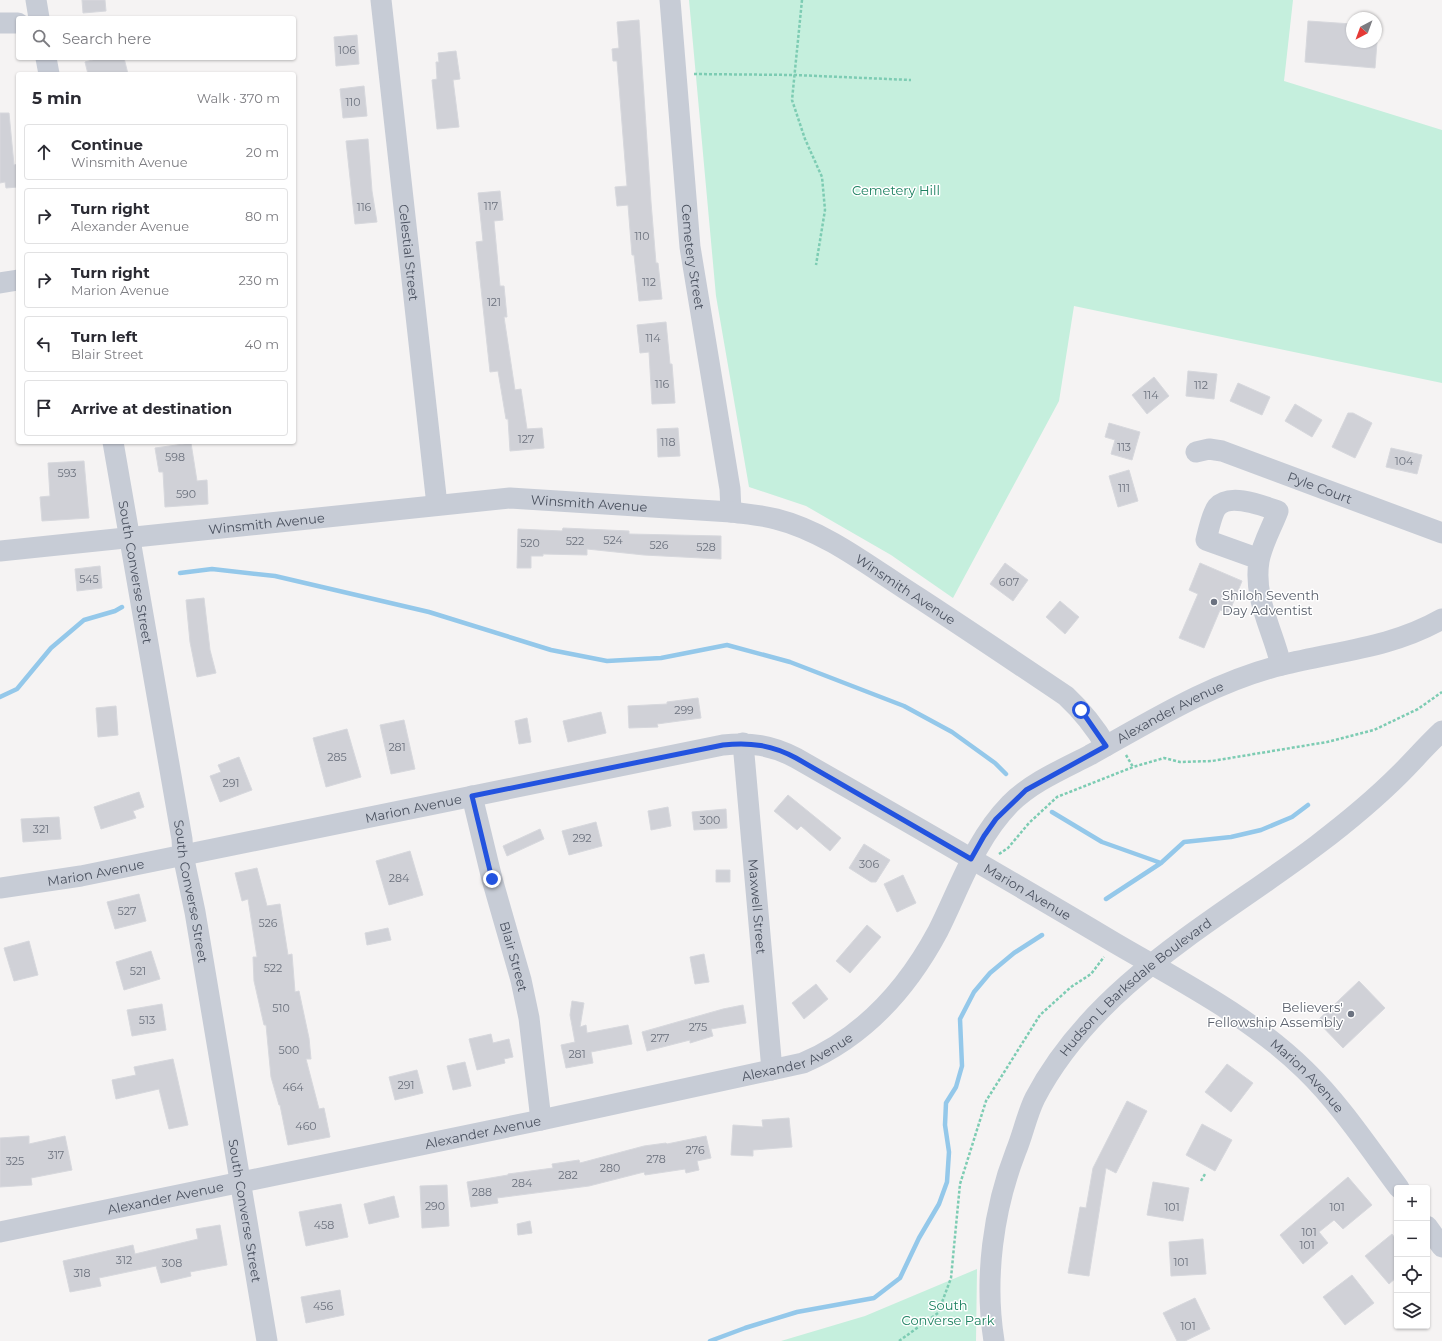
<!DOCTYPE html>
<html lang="en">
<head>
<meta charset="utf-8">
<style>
  body { margin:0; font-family:Montserrat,sans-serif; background:#f2f2f3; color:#2b2b33 }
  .controls { position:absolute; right:12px; bottom:12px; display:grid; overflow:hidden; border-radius:4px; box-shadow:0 1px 3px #0004 }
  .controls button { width:36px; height:36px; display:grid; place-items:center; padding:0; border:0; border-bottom:1px solid #e1e1e2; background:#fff; color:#2b2b33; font:20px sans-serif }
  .compass { position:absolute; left:1346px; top:12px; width:36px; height:36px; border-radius:50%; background:#fff; box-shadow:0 1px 3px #0004; rotate:221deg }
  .stop { position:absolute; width:12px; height:12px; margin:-9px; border:3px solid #2353df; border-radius:50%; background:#fff }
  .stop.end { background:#2353df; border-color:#fff; box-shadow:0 1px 4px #0008 }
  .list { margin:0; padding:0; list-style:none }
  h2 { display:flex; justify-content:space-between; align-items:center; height:52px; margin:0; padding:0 16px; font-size:17px }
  h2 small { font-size:13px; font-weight:400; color:#7c7c81 }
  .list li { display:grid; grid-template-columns:26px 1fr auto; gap:12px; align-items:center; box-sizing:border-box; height:56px; margin:0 8px 8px; padding:0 8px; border:1px solid #e1e1e2; border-radius:4px }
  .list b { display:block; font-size:15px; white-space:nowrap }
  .list p { margin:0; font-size:13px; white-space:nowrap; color:#7c7c81 }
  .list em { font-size:13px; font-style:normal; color:#7c7c81 }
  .icon { flex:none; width:22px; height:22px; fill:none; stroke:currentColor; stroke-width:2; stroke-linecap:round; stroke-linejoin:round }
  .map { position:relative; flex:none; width:1442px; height:1341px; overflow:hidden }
  .search { position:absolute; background:#fff; box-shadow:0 1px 3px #0004; left:16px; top:16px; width:280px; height:44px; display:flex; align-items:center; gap:10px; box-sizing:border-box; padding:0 14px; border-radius:4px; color:#7c7c81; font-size:15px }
  .panel { position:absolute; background:#fff; box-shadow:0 1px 3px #0004; left:16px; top:72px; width:280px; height:372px; border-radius:4px }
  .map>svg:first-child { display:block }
</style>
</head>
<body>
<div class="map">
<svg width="1442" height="1341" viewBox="0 0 1442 1341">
  <rect width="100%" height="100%" fill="#f5f3f3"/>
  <!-- green -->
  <path fill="#c5efdd" d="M 689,0 L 1293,0 L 1284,81 L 1442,130 L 1442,383 L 1074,306 L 1059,401 L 953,598 L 891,555 L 806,506 L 749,487 L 716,296 Z
    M 977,1269 L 976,1341 L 781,1341 L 865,1316 Z"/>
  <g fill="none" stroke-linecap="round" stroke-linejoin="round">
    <!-- stream -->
    <path stroke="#94c8ea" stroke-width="4.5" d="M 180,573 L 212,569 L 275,576 L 429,612 L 551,650 L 607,661 L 661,658 L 727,645 L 790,662 L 904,706 L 952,732 L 995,763 L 1006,774
      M 0,697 L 17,689 L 51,648 L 84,620 L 115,611 L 122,607
      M 1052,812 L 1102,842 L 1161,863
      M 1106,899 L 1161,863 L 1184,842 L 1231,837 L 1261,830 L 1292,817 L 1308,805
      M 710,1341 L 745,1328 L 797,1312 L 874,1298 L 900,1278 L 919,1238 L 939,1204 L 947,1182 L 949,1152 L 945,1125 L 946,1103 L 956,1087 L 962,1066 L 960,1019 L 974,992 L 990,973 L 1014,953 L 1042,935"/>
  </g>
  <!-- building -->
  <path fill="#d0d1d7" stroke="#d7d8dd" d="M 82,0 L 105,0 L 106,11 L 83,13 Z
    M 639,20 L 651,202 L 656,263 L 658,263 L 662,299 L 639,301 L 634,255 L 632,255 L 628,205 L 617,206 L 615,187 L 627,186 L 617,61 L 613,61 L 612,49 L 619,48 L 617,22 Z
    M 1308,21 L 1352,24 L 1352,42 L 1377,42 L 1375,68 L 1305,62 Z
    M 357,35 L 359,64 L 336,66 L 334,37 Z
    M 456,51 L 460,79 L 453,80 L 459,127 L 437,129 L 432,80 L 437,79 L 436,62 L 439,62 L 438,53 Z
    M 100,58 L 124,58 L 128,74 L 88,74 L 85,62 Z
    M 364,86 L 367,116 L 343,118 L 340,89 Z
    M 0,113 L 9,113 L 14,165 L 18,164 L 18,187 L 6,188 L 5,182 L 0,183 Z
    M 368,139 L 372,191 L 377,222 L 355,224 L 346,141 Z
    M 500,191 L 503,220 L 494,221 L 500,286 L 504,286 L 507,317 L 504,317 L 515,390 L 521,389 L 527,429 L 542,428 L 544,448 L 510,451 L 508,419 L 506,419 L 498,371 L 490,372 L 476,242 L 483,241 L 478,193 Z
    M 666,322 L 670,364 L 672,364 L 675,403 L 652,404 L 649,352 L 640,353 L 637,325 Z
    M 1188,371 L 1217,374 L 1214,399 L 1186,396 Z
    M 1154,377 L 1169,396 L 1147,414 L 1132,395 Z
    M 1238,383 L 1270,397 L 1262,415 L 1230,401 Z
    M 1295,404 L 1322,420 L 1312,437 L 1285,421 Z
    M 1348,413 L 1353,413 L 1372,423 L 1355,458 L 1332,447 Z
    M 1109,423 L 1140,432 L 1132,460 L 1111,454 L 1115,440 L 1105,437 Z
    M 678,428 L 680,456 L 658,457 L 657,429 Z
    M 191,443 L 197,481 L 207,480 L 208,504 L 165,507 L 163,472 L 159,472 L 155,448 Z
    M 1391,448 L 1422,455 L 1417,474 L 1386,467 Z
    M 84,461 L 89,518 L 42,521 L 40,497 L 50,496 L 48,463 Z
    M 1129,470 L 1138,501 L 1118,507 L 1109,476 Z
    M 563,528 L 629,531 L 629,534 L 721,536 L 721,559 L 644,555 L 587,549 L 587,555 L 543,554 L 543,556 L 531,556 L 531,568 L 517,568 L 518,529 L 562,531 Z
    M 1005,563 L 1028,580 L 1013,601 L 990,584 Z
    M 1200,563 L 1242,581 L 1229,613 L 1220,610 L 1204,648 L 1179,638 L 1198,594 L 1189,590 Z
    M 100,566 L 102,588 L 77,591 L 75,569 Z
    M 204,598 L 210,650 L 216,673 L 197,677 L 190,642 L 186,600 Z
    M 1060,601 L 1079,617 L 1065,634 L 1046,617 Z
    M 698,698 L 701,718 L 657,724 L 658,727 L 629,728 L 628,706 L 667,704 L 667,702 Z
    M 116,706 L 118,735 L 98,737 L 96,708 Z
    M 601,712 L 606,733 L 568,742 L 563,721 Z
    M 527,718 L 531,742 L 519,744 L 515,721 Z
    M 404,720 L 415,769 L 391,774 L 380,725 Z
    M 347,729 L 361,777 L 326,787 L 313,738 Z
    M 239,757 L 252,790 L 220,802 L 210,776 L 221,772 L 218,765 Z
    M 139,792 L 144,807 L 133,811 L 136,818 L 101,829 L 94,807 Z
    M 788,795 L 841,838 L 830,851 L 801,826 L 797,830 L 774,811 Z
    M 668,807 L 671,826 L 651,830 L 648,811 Z
    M 726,809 L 727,828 L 694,830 L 692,812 Z
    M 59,817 L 61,839 L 23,842 L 21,819 Z
    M 596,822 L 602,846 L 569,855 L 562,831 Z
    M 540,829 L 544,839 L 507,856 L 503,846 Z
    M 864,844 L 890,860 L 876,882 L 871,882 L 849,868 Z
    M 410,851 L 423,895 L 389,905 L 376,861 Z
    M 257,868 L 267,906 L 280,904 L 288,955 L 292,954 L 295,992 L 299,991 L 309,1038 L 311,1059 L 306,1059 L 319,1109 L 324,1108 L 330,1137 L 288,1145 L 280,1105 L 279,1105 L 271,1077 L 266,1025 L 264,1025 L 254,981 L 253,957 L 257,957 L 248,899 L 242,901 L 235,873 Z
    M 716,870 L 730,870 L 730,882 L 716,882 Z
    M 903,875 L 916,903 L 897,912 L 884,884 Z
    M 139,894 L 146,921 L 115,929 L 107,902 Z
    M 867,925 L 881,937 L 850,973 L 836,961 Z
    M 388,928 L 391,940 L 367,945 L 365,933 Z
    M 29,941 L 38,975 L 14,981 L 4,948 Z
    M 151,951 L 160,979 L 124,990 L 116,962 Z
    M 704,954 L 709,982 L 695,984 L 690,957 Z
    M 1359,981 L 1385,1008 L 1343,1048 L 1317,1021 Z
    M 816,984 L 828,999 L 804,1019 L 792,1003 Z
    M 572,1001 L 584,1003 L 580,1027 L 586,1025 L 587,1033 L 628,1025 L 632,1044 L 591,1052 L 593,1063 L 566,1068 L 561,1045 L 575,1042 L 570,1015 Z
    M 162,1004 L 166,1030 L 132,1036 L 127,1010 Z
    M 743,1005 L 746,1023 L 711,1029 L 713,1036 L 690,1043 L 690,1040 L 647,1051 L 642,1032 L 723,1009 Z
    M 491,1034 L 493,1043 L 509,1039 L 513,1057 L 504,1059 L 505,1063 L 477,1070 L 469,1039 Z
    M 173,1059 L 188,1125 L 169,1129 L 159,1089 L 116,1099 L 112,1080 L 136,1075 L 134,1067 Z
    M 465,1062 L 471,1086 L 453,1090 L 447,1066 Z
    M 1227,1064 L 1253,1083 L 1231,1112 L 1205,1092 Z
    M 417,1070 L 423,1093 L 395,1100 L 389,1077 Z
    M 1127,1101 L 1147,1111 L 1116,1173 L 1106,1168 L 1089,1276 L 1068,1273 L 1080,1207 L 1086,1208 L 1093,1168 Z
    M 789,1118 L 792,1147 L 753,1150 L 753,1156 L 731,1155 L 733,1125 L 763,1127 L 762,1120 Z
    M 1202,1124 L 1232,1140 L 1215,1171 L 1186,1155 Z
    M 29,1136 L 29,1144 L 65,1136 L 72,1170 L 31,1178 L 32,1185 L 0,1187 L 0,1138 Z
    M 706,1136 L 711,1158 L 697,1161 L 699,1170 L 686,1173 L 685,1169 L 645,1175 L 644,1172 L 589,1186 L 497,1198 L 498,1203 L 471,1207 L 467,1182 L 508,1175 L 508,1174 L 553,1168 L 552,1164 L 579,1160 L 580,1163 L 644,1146 L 666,1143 L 667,1144 Z
    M 1348,1177 L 1372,1205 L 1343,1229 L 1334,1220 L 1319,1232 L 1328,1243 L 1303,1264 L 1280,1235 Z
    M 1153,1182 L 1189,1188 L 1183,1221 L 1147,1215 Z
    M 447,1185 L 449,1226 L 422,1228 L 420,1186 Z
    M 394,1196 L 399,1217 L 369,1224 L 364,1204 Z
    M 341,1204 L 348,1237 L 306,1246 L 299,1212 Z
    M 530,1221 L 532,1233 L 518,1235 L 517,1224 Z
    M 220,1225 L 227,1265 L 190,1272 L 191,1276 L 161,1283 L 156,1266 L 99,1278 L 101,1286 L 70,1292 L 63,1261 L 133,1245 L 135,1254 L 198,1239 L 196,1229 Z
    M 1392,1234 L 1397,1241 L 1397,1277 L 1389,1284 L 1365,1256 Z
    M 1203,1239 L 1206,1274 L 1171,1276 L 1169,1242 Z
    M 1352,1275 L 1374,1303 L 1345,1325 L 1323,1297 Z
    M 340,1290 L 344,1315 L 306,1323 L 301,1297 Z
    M 1195,1298 L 1210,1329 L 1185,1341 L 1177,1341 L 1163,1313 Z"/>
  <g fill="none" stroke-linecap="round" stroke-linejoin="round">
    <!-- path -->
    <path stroke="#7dccb3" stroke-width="2.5" stroke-dasharray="3 2" stroke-linecap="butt" d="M 802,0 L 792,100 L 805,139 L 822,177 L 825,210 L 816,265
      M 694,74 L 795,75 L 911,80
      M 1126,755 L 1133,767
      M 999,854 L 1008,848 L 1029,823 L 1057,797 L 1133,767 L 1164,758 L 1180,762 L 1212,761 L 1327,742 L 1374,730 L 1418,709 L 1442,692
      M 1201,1181 L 1205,1174
      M 899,1341 L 938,1313 L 951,1278 L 960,1184 L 986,1101 L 1040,1015 L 1071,987 L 1091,974 L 1104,957"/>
    <!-- minor -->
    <g stroke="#c7ccd6" stroke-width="21">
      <path d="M 36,0 L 39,18"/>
      <path id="s1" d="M 381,0 L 437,505"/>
      <path id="s2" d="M 670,0 L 690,247 L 730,489 L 731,512"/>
      <path d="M 0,23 L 18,23"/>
      <path d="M 46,58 L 49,74"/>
      <path d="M 0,283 L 18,280"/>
      <path id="s3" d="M 113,442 L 182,839 L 183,855 L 195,912 L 267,1341"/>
      <path id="s4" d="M 1196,452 L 1209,449 L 1222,451 L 1442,533"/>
      <path id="s5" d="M 0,551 L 510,498 L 731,512 C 746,514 761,515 776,519 C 828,532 874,570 919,598 C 968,630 1017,663 1066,696 C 1082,711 1095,727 1106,746"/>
      <path d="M 1259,559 L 1206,540 C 1208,532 1212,513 1217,507 C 1230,492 1263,506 1278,511 C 1272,527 1262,544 1259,561 C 1253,599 1273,630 1281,665"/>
      <path id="s6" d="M 743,743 L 772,1070"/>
      <path id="s7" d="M 472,796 L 492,879 L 521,980 L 529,1018 L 541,1120"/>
      <path id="s8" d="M 0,888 L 81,876 L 723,745 C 750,742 772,745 796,758 C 903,819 1009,880 1115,943 C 1180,981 1251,1017 1305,1070 C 1341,1105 1369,1148 1399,1188"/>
      <path d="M 1427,1226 L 1442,1247"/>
      <path id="s9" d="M 0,1232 L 541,1120 L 803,1063 C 864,1037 907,989 938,931 C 960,887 975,840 1010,804 C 1032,782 1063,769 1090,755 C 1151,721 1213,682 1282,665 C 1338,651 1391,648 1442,619"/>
      <path id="s10" d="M 994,1341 C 984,1279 993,1210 1016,1151 C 1023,1134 1027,1114 1035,1098 C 1095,983 1218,920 1317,845 C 1346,823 1374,800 1400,774 C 1414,760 1427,745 1442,731"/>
    </g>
  </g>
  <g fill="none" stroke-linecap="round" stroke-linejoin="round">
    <!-- route -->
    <path stroke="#2353df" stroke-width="5" d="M 492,879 L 472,796 L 723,745 C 750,742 772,745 796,758 L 971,859 L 984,836 L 996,819 L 1026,790 L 1106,746 L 1081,710"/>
  </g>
  <!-- markers -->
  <g fill="#6b7280" stroke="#fff" stroke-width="1.5">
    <circle cx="1214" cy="602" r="4"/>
    <circle cx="1351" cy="1014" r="4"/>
  </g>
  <g text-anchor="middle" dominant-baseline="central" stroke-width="3" stroke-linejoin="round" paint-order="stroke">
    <!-- number labels -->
    <g font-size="11" fill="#6c727e">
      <text x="347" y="50">106</text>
      <text x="353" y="102">110</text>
      <text x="491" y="206">117</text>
      <text x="364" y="207">116</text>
      <text x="642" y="236">110</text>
      <text x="649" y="282">112</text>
      <text x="494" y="302">121</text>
      <text x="653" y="338">114</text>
      <text x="662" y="384">116</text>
      <text x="1201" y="385">112</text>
      <text x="1151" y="395">114</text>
      <text x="526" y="439">127</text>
      <text x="668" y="442">118</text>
      <text x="1124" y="447">113</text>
      <text x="175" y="457">598</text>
      <text x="1404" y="461">104</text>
      <text x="67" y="473">593</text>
      <text x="1124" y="488">111</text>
      <text x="186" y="494">590</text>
      <text x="613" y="540">524</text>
      <text x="575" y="541">522</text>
      <text x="530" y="543">520</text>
      <text x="659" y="545">526</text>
      <text x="706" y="547">528</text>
      <text x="89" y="579">545</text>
      <text x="1009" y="582">607</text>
      <text x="684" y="710">299</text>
      <text x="397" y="747">281</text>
      <text x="337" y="757">285</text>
      <text x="231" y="783">291</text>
      <text x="710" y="820">300</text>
      <text x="41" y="829">321</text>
      <text x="582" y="838">292</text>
      <text x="869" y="864">306</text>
      <text x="399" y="878">284</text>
      <text x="127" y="911">527</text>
      <text x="268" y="923">526</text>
      <text x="273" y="968">522</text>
      <text x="138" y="971">521</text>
      <text x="281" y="1008">510</text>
      <text x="147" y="1020">513</text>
      <text x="698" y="1027">275</text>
      <text x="660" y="1038">277</text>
      <text x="289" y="1050">500</text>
      <text x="577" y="1054">281</text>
      <text x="406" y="1085">291</text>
      <text x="293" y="1087">464</text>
      <text x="306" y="1126">460</text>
      <text x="695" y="1150">276</text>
      <text x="56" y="1155">317</text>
      <text x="656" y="1159">278</text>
      <text x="15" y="1161">325</text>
      <text x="610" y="1168">280</text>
      <text x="568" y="1175">282</text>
      <text x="522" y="1183">284</text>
      <text x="482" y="1192">288</text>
      <text x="435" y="1206">290</text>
      <text x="1172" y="1207">101</text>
      <text x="1337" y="1207">101</text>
      <text x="324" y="1225">458</text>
      <text x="1309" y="1232">101</text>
      <text x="1307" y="1245">101</text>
      <text x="124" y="1260">312</text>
      <text x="1181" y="1262">101</text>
      <text x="172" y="1263">308</text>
      <text x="82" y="1273">318</text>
      <text x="323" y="1306">456</text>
      <text x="1188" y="1326">101</text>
    </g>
    <!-- park labels -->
    <g font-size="13" fill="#1c8160" stroke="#fff">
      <text x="896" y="190">Cemetery Hill</text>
      <text x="948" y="1305">South<tspan x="948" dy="15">Converse Park</tspan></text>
    </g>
    <!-- street labels -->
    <g font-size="13" fill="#4b5260" stroke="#fff">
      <text stroke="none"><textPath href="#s1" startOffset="254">Celestial Street</textPath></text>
      <text stroke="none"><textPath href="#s2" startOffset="258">Cemetery Street</textPath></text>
      <text stroke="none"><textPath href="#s4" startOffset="131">Pyle Court</textPath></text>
      <text stroke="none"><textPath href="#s5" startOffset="592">Winsmith Avenue</textPath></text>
      <text stroke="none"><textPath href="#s5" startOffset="268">Winsmith Avenue</textPath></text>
      <text stroke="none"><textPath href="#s3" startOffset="132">South Converse Street</textPath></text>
      <text stroke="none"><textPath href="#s5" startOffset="928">Winsmith Avenue</textPath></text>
      <text stroke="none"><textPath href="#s9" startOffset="1345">Alexander Avenue</textPath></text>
      <text stroke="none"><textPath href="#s8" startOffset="421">Marion Avenue</textPath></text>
      <text stroke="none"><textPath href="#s8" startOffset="97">Marion Avenue</textPath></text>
      <text stroke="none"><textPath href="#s3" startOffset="456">South Converse Street</textPath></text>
      <text stroke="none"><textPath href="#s8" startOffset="1080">Marion Avenue</textPath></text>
      <text stroke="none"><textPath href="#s6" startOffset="164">Maxwell Street</textPath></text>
      <text stroke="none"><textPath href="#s7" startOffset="166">Blair Street</textPath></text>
      <text stroke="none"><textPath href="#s10" startOffset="401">Hudson L Barksdale Boulevard</textPath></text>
      <text stroke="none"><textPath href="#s9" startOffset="817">Alexander Avenue</textPath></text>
      <text stroke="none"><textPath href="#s8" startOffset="1416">Marion Avenue</textPath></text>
      <text stroke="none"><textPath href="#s9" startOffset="493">Alexander Avenue</textPath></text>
      <text stroke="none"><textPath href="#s9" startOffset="169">Alexander Avenue</textPath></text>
      <text stroke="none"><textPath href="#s3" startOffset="780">South Converse Street</textPath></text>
    </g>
    <!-- worship labels -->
    <g font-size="13" fill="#5b616d" stroke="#fff" text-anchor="start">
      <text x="1222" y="595">Shiloh Seventh<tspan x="1222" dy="15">Day Adventist</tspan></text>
      <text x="1343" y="1007" text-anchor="end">Believers'<tspan x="1343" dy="15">Fellowship Assembly</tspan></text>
    </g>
  </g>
</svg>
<div class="controls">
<button>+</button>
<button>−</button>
<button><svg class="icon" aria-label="locate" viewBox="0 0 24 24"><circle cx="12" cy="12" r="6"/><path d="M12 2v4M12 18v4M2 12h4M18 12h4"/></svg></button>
<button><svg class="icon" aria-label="layers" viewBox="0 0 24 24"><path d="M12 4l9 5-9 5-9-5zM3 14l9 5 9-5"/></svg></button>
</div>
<svg class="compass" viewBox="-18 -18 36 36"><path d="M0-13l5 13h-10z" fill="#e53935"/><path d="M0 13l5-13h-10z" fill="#7c7c81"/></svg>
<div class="stop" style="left:1081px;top:710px"></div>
<div class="stop end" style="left:492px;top:879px"></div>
<div class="search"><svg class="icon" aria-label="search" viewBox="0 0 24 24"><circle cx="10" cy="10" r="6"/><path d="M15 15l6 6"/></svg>Search here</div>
<section class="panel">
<h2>5 min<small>Walk · 370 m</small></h2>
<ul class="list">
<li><svg class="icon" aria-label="ahead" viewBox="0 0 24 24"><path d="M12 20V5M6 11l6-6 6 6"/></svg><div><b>Continue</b><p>Winsmith Avenue</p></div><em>20 m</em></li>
<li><svg class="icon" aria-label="right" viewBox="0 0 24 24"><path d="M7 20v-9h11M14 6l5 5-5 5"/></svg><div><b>Turn right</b><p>Alexander Avenue</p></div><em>80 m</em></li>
<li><svg class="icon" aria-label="right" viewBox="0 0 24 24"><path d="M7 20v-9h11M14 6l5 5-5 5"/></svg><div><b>Turn right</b><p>Marion Avenue</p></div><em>230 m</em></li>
<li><svg class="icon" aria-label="left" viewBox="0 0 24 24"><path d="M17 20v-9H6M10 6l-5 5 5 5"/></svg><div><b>Turn left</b><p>Blair Street</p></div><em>40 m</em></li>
<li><svg class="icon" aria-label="arrive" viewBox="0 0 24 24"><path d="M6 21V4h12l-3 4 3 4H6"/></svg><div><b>Arrive at destination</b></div></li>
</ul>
</section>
</div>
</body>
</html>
